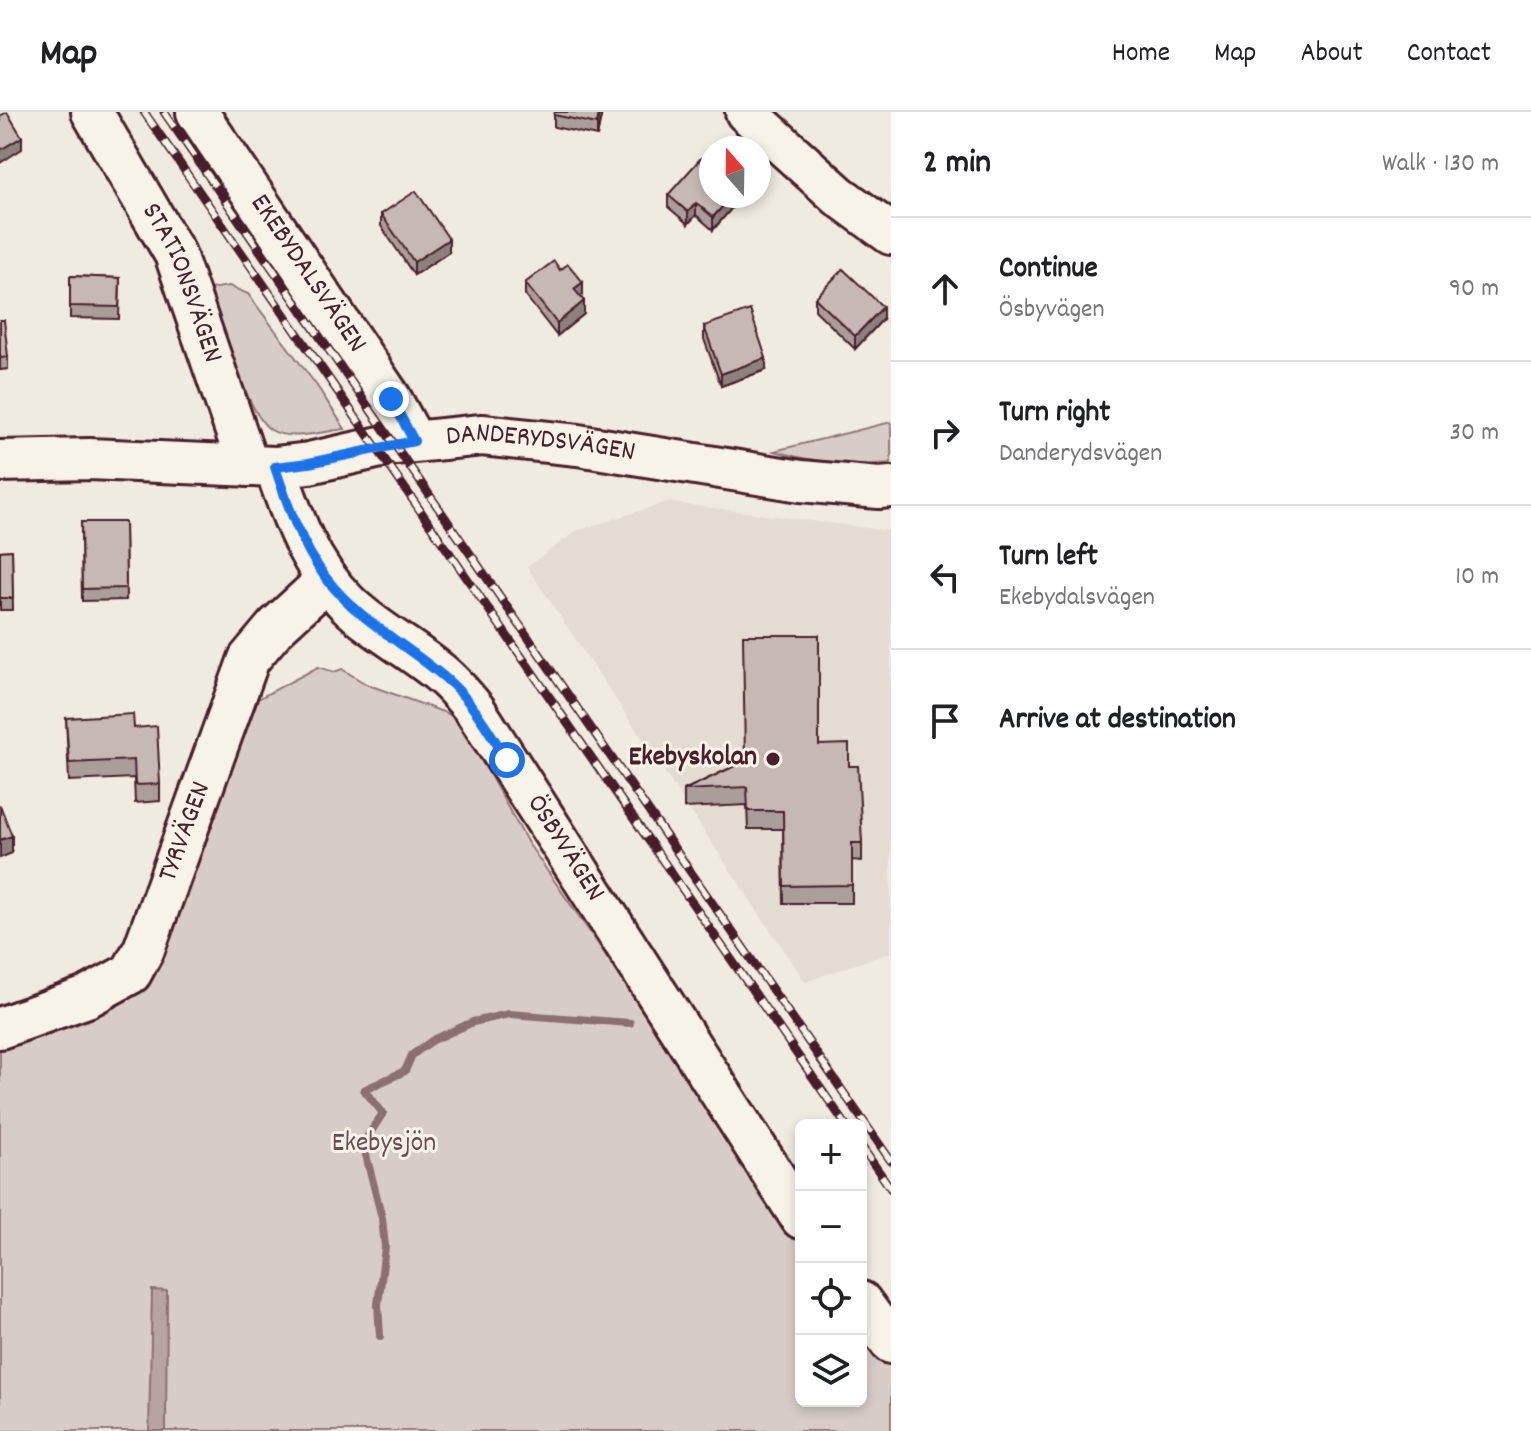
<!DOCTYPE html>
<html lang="en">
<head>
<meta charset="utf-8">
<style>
  body { margin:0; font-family:Dekko,sans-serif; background:#f6f6f6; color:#202124 }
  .controls { position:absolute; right:24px; bottom:24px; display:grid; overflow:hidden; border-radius:12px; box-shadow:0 4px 12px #0003 }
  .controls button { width:72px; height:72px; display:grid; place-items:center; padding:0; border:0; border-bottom:2px solid #e0e0e0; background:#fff; color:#202124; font:40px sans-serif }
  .compass { position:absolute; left:699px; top:24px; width:72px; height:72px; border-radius:50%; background:#fff; box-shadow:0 4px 12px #0003; rotate:340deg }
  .stop { position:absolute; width:24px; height:24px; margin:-18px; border:6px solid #1a73e8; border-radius:50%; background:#fff }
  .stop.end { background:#1a73e8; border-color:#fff; box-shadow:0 2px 8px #0008 }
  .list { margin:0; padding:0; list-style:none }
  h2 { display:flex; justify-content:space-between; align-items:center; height:104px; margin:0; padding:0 32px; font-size:34px }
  h2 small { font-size:26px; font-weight:400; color:#757577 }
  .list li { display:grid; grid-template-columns:52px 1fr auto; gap:24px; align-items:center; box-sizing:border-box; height:144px; padding:0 32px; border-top:2px solid #e0e0e0 }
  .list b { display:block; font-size:30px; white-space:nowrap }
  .list p { margin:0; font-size:26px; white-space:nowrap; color:#757577 }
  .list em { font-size:26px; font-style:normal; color:#757577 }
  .icon { flex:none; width:44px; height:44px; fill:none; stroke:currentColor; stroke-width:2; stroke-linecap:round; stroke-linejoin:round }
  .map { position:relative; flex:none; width:891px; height:1319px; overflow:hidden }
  header { display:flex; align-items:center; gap:48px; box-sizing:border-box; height:112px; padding:0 40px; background:#fff; border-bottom:2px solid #e0e0e0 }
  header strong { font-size:38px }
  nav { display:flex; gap:44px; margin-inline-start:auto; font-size:28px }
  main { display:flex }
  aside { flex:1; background:#fff }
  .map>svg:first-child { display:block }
</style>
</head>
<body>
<header>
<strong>Map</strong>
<nav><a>Home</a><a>Map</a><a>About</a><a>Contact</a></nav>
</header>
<main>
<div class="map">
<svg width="891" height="1319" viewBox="0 0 891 1319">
  <rect width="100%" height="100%" fill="#f0ebe0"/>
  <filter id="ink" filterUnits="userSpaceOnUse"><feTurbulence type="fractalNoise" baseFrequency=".0125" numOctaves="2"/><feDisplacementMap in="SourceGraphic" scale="16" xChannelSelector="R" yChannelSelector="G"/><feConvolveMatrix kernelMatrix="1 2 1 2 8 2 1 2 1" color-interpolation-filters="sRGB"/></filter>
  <g filter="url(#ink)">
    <!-- built -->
    <path fill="#e3dcd2" d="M 667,390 L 891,419 L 891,840 L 805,870 L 527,455 L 576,419 Z"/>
    <!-- green -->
    <path fill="#d8cdc6" stroke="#917678" stroke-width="2" d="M 229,174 L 248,182 L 317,274 L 345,317 C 325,319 290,330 271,318 C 246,302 221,208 210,177 Z
      M 891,310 L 891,351 C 851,355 812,350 774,339 Z
      M 318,555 L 334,560 L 342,557 L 366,572 L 457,605 L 528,731 L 801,1124 L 801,1289 L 861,1289 L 861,1210 L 891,1253 L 891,1319 L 0,1319 L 0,937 L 133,883 L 155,863 L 239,597 Z"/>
    <!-- water -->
    <path fill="#b7a4a2" stroke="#8b6f72" stroke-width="2" d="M 152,1178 L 167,1179 L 166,1319 L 149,1319 Z"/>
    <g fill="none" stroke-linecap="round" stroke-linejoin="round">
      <!-- stream -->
      <path stroke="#8b6f72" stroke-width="8" d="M 380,1224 L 378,1193 L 385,1135 L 382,1106 L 366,1043 L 368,1024 L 383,1001 L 364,978 L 405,959 L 412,943 L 433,928 L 473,910 L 509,902 L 630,911"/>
      <!-- minor casing -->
      <g stroke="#4a1f2b" stroke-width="46">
        <g id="minor">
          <path id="s1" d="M 92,0 L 175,142 L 248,354"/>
          <path id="s2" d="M 197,0 L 391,287 L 414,329"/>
          <path d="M 746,0 L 839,84 L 891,122"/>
          <path id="s3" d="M 0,349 L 89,347 L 275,355 L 309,351 L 394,332 L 482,323 L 578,333 L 801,369 L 879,376 L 891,375"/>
          <path id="s4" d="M 275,355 C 292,404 309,453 347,491 C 376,520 415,538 446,566 C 456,575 466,587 475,598 L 801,1106"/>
          <path id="s5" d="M 0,916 L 87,885 L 131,861 L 144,837 L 249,547 L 276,515 L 327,468"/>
          <path d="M 861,1190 L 891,1231"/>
        </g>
      </g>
      <!-- minor -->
      <use href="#minor" stroke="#f7f3e8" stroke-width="40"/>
      <!-- rail casing -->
      <g stroke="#4a1f2b" stroke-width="9">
        <path id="rail" d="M 144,0 L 846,1013
          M 164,0 L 891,1049
          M 861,1034 L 891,1077"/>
      </g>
      <!-- rail -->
      <use href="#rail" stroke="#f7f3e8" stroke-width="6" stroke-dasharray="18" stroke-linecap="butt"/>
    </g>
    <!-- wall -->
    <path fill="#aa9e9a" stroke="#4a1f2b" stroke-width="2" d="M 602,0 L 597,24 L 554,15 L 554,3 Z
      M 668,83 L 737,84 L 737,90 L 713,118 L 696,103 L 688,112 L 668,95 Z
      M 381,102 L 449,140 L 414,163 L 381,114 Z
      M 560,158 L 583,182 L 580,184 L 584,202 L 557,224 L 525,183 L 525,171 Z
      M 70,164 L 120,166 L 119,207 L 70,206 Z
      M 815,186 L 883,207 L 855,237 L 815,198 Z
      M 0,208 L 8,245 L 8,257 L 0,258 Z
      M 704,214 L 766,258 L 721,274 L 704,227 Z
      M 81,410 L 125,410 L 126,488 L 82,489 Z
      M 12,438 L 13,498 L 0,498 L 0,439 Z
      M 66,606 L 134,616 L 160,672 L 160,689 L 135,691 L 134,666 L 69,669 Z
      M 819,633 L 849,654 L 862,731 L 862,749 L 852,748 L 852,791 L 784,791 L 783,717 L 748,717 L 747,693 L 684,696 L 684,678 L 737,653 L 744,647 Z"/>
    <!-- shaded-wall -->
    <path fill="#8b817d" stroke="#4a1f2b" stroke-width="2" d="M 599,0 L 602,0 L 597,24 L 597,12 Z
      M 22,25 L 22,37 L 0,51 L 0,38 Z
      M 732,84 L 737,84 L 737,90 L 713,118 L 713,105 Z
      M 696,91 L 696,103 L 688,112 L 688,100 Z
      M 449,127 L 449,140 L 414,163 L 414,150 Z
      M 583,170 L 583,182 L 574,189 L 574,177 Z
      M 584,189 L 584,202 L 557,224 L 557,211 Z
      M 883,195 L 883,207 L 855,237 L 855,224 Z
      M 766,246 L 766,258 L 721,274 L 721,262 Z
      M 12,724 L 12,741 L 0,746 L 0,728 Z"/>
    <!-- building -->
    <path fill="#c6b8b3" stroke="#4a1f2b" stroke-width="2" d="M 7,0 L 22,25 L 0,38 L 0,4 Z
      M 555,0 L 599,0 L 597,12 L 554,3 Z
      M 701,46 L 711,55 L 711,84 L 732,84 L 713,105 L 696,91 L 688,100 L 668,83 Z
      M 416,79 L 449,127 L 414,150 L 381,102 Z
      M 554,149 L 560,158 L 568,152 L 583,170 L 574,177 L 584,189 L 557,211 L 525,171 Z
      M 843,157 L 883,195 L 855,224 L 815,186 Z
      M 70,164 L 120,166 L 119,195 L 70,194 Z
      M 750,198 L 766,246 L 721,262 L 704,214 Z
      M 0,208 L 4,208 L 8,245 L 0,246 Z
      M 81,410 L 125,410 L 126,476 L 82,477 Z
      M 12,438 L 13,486 L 0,486 L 0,439 Z
      M 743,523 L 819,523 L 819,633 L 849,632 L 849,654 L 858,654 L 862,731 L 852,731 L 852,773 L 784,774 L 783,699 L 748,699 L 747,675 L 684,678 L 737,653 L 737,647 L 745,647 Z
      M 133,602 L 134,616 L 157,614 L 160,672 L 135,673 L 134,648 L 69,651 L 66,606 Z
      M 0,693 L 12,724 L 0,728 Z"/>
  </g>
  <g fill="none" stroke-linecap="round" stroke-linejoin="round" filter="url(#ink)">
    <!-- route -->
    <path stroke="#1a73e8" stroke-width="10" d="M 391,287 L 414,329 L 309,351 L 275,355 C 288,394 301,433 326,466 C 357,507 405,532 444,565 C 471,587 489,619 507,648"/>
  </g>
  <!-- markers -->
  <circle fill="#4a1f2b" stroke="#f7f3e8" stroke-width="3" cx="773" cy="647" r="8"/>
  <g text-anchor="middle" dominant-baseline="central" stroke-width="6" stroke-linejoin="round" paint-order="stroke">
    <!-- street labels -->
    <g font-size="28" fill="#4a1f2b" stroke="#f7f3e8">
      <text stroke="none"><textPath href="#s2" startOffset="196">EKEBYDALSVÄGEN</textPath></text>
      <text stroke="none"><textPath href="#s1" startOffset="194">STATIONSVÄGEN</textPath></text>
      <text stroke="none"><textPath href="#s3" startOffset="544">DANDERYDSVÄGEN</textPath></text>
      <text stroke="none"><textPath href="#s5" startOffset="294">TYRVÄGEN</textPath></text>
      <text stroke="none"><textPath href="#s4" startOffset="488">ÖSBYVÄGEN</textPath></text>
    </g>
    <!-- poi labels -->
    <g font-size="28" font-weight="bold" fill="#4a1f2b" stroke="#f7f3e8" text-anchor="end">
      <text x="757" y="647">Ekebyskolan</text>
    </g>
    <!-- park labels -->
    <g font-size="28" fill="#6e4a52" stroke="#f7f3e8">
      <text x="384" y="1033">Ekebysjön</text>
    </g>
  </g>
</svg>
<div class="controls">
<button>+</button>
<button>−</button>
<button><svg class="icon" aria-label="locate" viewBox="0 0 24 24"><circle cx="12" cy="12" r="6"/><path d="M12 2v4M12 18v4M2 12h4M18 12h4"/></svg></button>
<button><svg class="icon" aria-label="layers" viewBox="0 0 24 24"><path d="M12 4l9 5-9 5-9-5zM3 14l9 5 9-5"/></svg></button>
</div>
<svg class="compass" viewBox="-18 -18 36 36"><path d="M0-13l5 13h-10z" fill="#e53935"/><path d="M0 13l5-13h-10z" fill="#757577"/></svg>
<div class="stop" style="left:507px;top:648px"></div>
<div class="stop end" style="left:391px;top:287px"></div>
</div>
<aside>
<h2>2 min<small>Walk · 130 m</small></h2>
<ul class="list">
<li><svg class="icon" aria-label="ahead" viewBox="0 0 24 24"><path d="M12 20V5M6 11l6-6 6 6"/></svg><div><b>Continue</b><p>Ösbyvägen</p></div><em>90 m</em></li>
<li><svg class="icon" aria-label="right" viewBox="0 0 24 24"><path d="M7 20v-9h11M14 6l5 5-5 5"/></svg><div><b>Turn right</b><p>Danderydsvägen</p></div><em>30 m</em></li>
<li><svg class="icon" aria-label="left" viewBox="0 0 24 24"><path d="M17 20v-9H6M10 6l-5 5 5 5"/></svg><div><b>Turn left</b><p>Ekebydalsvägen</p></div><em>10 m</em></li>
<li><svg class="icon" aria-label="arrive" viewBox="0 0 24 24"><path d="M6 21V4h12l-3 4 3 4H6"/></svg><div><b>Arrive at destination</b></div></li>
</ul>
</aside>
</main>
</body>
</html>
